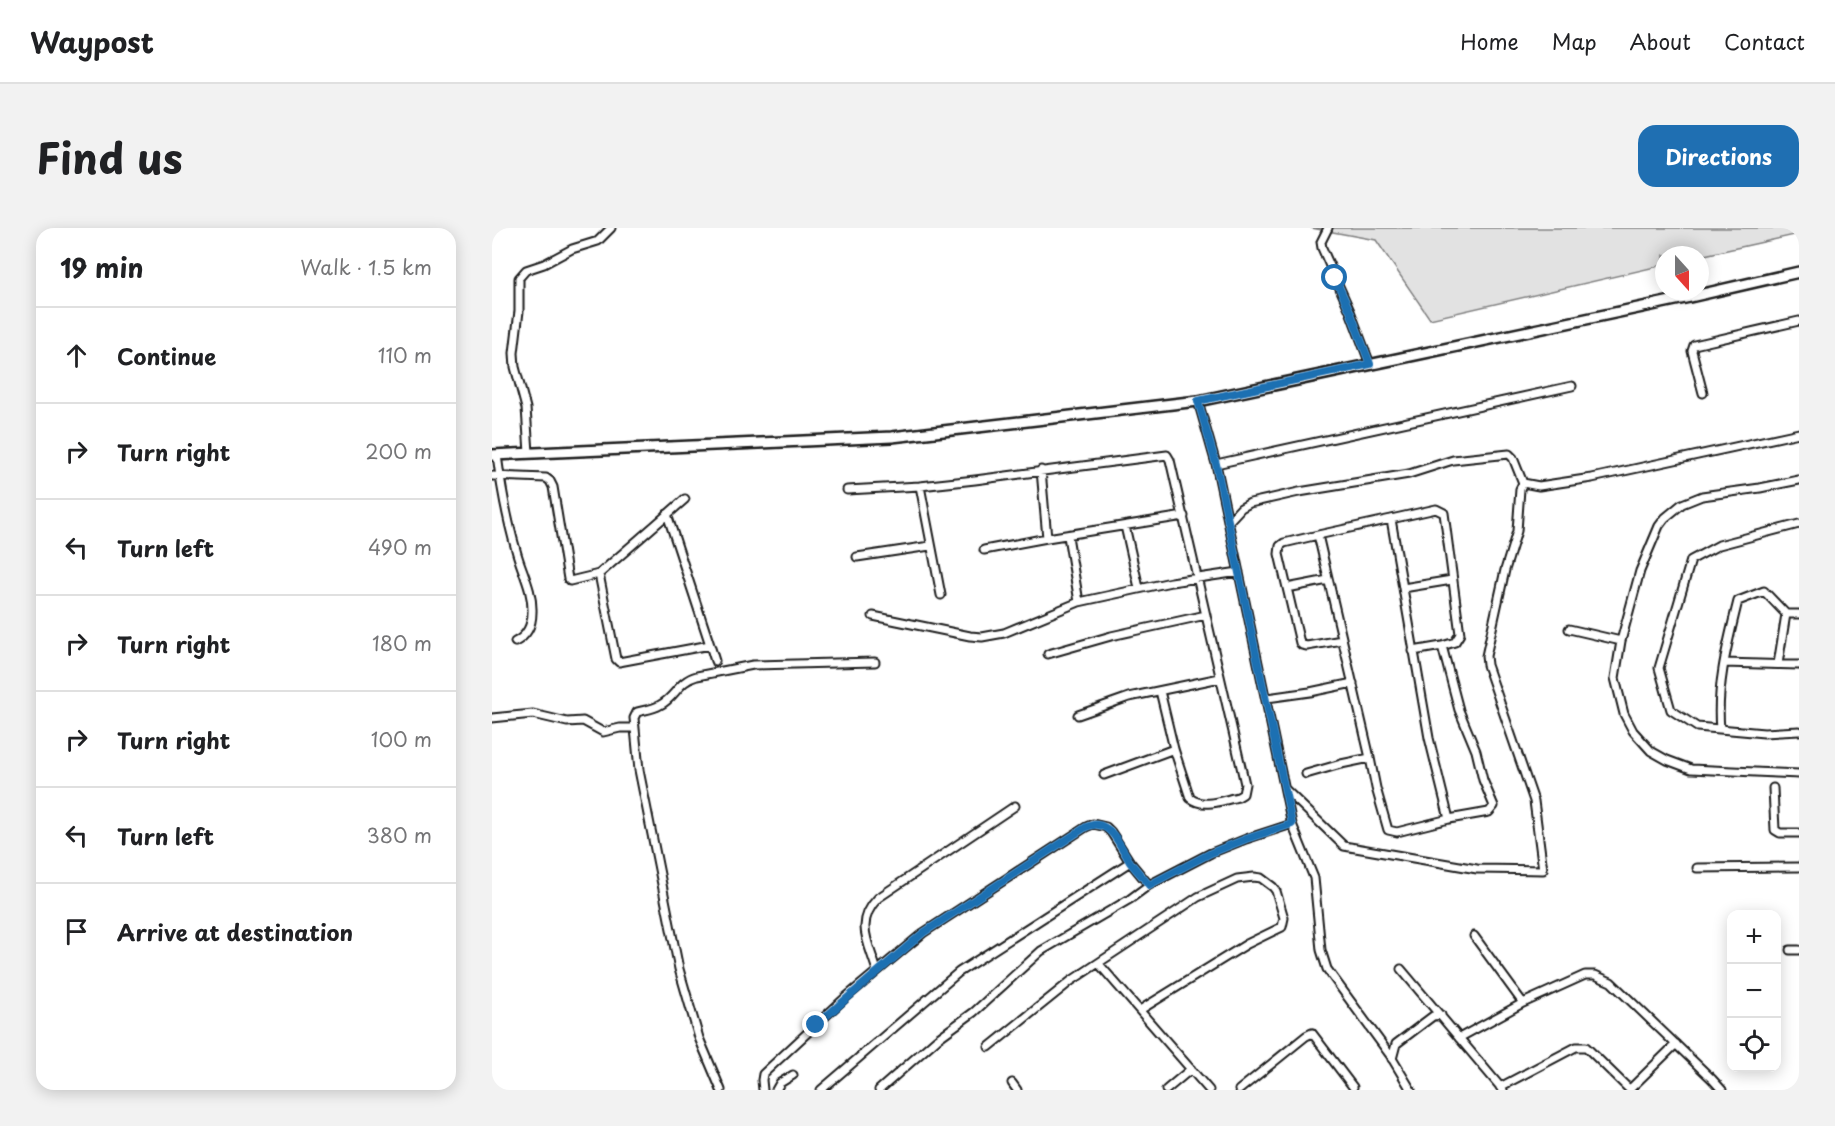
<!DOCTYPE html>
<html lang="en">
<head>
<meta charset="utf-8">
<style>
  body { margin:0; font-family:"Playpen Sans",sans-serif; background:#f2f2f2; color:#202124 }
  .controls { position:absolute; right:18px; bottom:18px; display:grid; overflow:hidden; border-radius:12px; box-shadow:0 3px 15px #0003 }
  .controls button { width:54px; height:54px; display:grid; place-items:center; padding:0; border:0; border-bottom:2px solid #e0e0e0; background:#fff; color:#202124; font:30px sans-serif }
  .compass { position:absolute; left:1163px; top:18px; width:54px; height:54px; border-radius:50%; background:#fff; box-shadow:0 3px 15px #0003; rotate:159deg }
  .stop { position:absolute; width:18px; height:18px; margin:-14px; border:4px solid #1f6fb2; border-radius:50%; background:#fff }
  .stop.end { background:#1f6fb2; border-color:#fff; box-shadow:0 2px 6px #0008 }
  .list { margin:0; padding:0; list-style:none }
  h2 { display:flex; justify-content:space-between; align-items:center; height:78px; margin:0; padding:0 24px; font-size:26px }
  h2 small { font-size:20px; font-weight:400; color:#757577 }
  .list li { display:grid; grid-template-columns:39px 1fr auto; gap:18px; align-items:center; box-sizing:border-box; height:96px; padding:0 24px; border-top:2px solid #e0e0e0 }
  .list b { display:block; font-size:22px; white-space:nowrap }
  .list em { font-size:20px; font-style:normal; color:#757577 }
  .icon { flex:none; width:33px; height:33px; fill:none; stroke:currentColor; stroke-width:2; stroke-linecap:round; stroke-linejoin:round }
  .map { position:relative; flex:none; width:1307px; height:862px; overflow:hidden; border-radius:18px }
  header { display:flex; align-items:center; gap:36px; box-sizing:border-box; height:84px; padding:0 30px; background:#fff; border-bottom:2px solid #e0e0e0 }
  header strong { font-size:28px }
  nav { display:flex; gap:33px; margin-inline-start:auto; font-size:21px }
  .intro { display:flex; align-items:center; justify-content:space-between; box-sizing:border-box; height:144px; padding:0 36px }
  h1 { margin:0; font-size:42px }
  .button { padding:15px 27px; border-radius:18px; background:#1f6fb2; color:#fff; font-size:21px; font-weight:700 }
  main { display:flex; gap:36px; padding:0 36px }
  aside { flex:1; background:#fff; border-radius:18px; box-shadow:0 3px 15px #0003 }
  .map>svg:first-child { display:block }
</style>
</head>
<body>
<header>
<strong>Waypost</strong>
<nav><a>Home</a><a>Map</a><a>About</a><a>Contact</a></nav>
</header>
<div class="intro"><h1>Find us</h1><a class="button">Directions</a></div>
<main>
<aside>
<h2>19 min<small>Walk · 1.5 km</small></h2>
<ul class="list">
<li><svg class="icon" aria-label="ahead" viewBox="0 0 24 24"><path d="M12 20V5M6 11l6-6 6 6"/></svg><div><b>Continue</b></div><em>110 m</em></li>
<li><svg class="icon" aria-label="right" viewBox="0 0 24 24"><path d="M7 20v-9h11M14 6l5 5-5 5"/></svg><div><b>Turn right</b></div><em>200 m</em></li>
<li><svg class="icon" aria-label="left" viewBox="0 0 24 24"><path d="M17 20v-9H6M10 6l-5 5 5 5"/></svg><div><b>Turn left</b></div><em>490 m</em></li>
<li><svg class="icon" aria-label="right" viewBox="0 0 24 24"><path d="M7 20v-9h11M14 6l5 5-5 5"/></svg><div><b>Turn right</b></div><em>180 m</em></li>
<li><svg class="icon" aria-label="right" viewBox="0 0 24 24"><path d="M7 20v-9h11M14 6l5 5-5 5"/></svg><div><b>Turn right</b></div><em>100 m</em></li>
<li><svg class="icon" aria-label="left" viewBox="0 0 24 24"><path d="M17 20v-9H6M10 6l-5 5 5 5"/></svg><div><b>Turn left</b></div><em>380 m</em></li>
<li><svg class="icon" aria-label="arrive" viewBox="0 0 24 24"><path d="M6 21V4h12l-3 4 3 4H6"/></svg><div><b>Arrive at destination</b></div></li>
</ul>
</aside>
<div class="map">
<svg width="1307" height="862" viewBox="0 0 1307 862">
  <rect width="100%" height="100%" fill="#fff"/>
  <filter id="ink" filterUnits="userSpaceOnUse"><feTurbulence type="fractalNoise" baseFrequency=".0167" numOctaves="2"/><feDisplacementMap in="SourceGraphic" scale="12" xChannelSelector="R" yChannelSelector="G"/><feConvolveMatrix kernelMatrix="1 2 1 2 8 2 1 2 1" color-interpolation-filters="sRGB"/></filter>
  <g filter="url(#ink)">
    <!-- green -->
    <path fill="#e2e2e2" stroke="#7f7f7f" stroke-width="1.5" d="M 819,0 L 1307,0 L 1307,6 L 1208,28 L 1208,27 L 1172,27 L 1172,37 L 938,91 L 884,12 Z"/>
    <g fill="none" stroke-linecap="round" stroke-linejoin="round">
      <!-- street casing -->
      <g stroke="#1c1c1c" stroke-width="11">
        <path id="street" d="M 836,0 L 829,14 L 830,20 L 858,83 L 878,136
          M 1211,165 L 1200,123 L 1202,117 L 1307,93
          M 706,173 L 724,236 L 800,596 L 822,650 L 829,722 L 835,741 L 898,827 L 919,862
          M 37,225 L 34,180 L 23,139 L 22,125 L 27,83 L 27,50 L 34,42 L 52,36 L 80,21 L 106,13 L 119,0
          M 5,227 C 9,258 15,291 24,322 C 29,342 41,362 40,384 C 40,397 35,408 23,414
          M 724,236 L 1080,158
          M 549,242 L 555,310
          M 0,248 L 54,250 L 58,253 L 61,259 L 76,351 L 78,353 L 107,346 L 193,271
          M 1307,252 L 1268,260 L 1210,268 L 1190,276 L 1173,290 L 1167,298 L 1148,343 L 1129,413 L 1123,450 L 1132,486 L 1141,503 L 1159,523 L 1175,532 L 1199,541 L 1307,546
          M 428,258 L 449,367
          M 355,262 L 428,258 L 483,252 L 675,227 L 678,232 L 753,556 L 751,566 L 746,569 C 731,572 711,581 698,570 L 682,521 L 668,463
          M 899,291 L 944,281 L 952,285 L 968,406 L 963,414 L 950,418
          M 736,294 L 749,280 L 758,275 L 807,264 L 917,246 L 961,232 L 1017,226 L 1021,230 L 1031,255 L 1047,258 L 1100,250 L 1307,205
          M 1307,296 L 1227,317 L 1199,332 L 1167,440 L 1179,482 L 1205,499 L 1272,505 L 1307,503
          M 633,298 L 647,360
          M 826,307 L 899,291 L 937,510 L 957,591 L 905,604 L 896,602 L 884,560 L 878,530
          M 576,308 L 587,374
          M 492,322 L 555,310 L 692,288
          M 365,329 L 438,318
          M 107,346 L 124,431 L 127,434 L 218,417 L 175,286
          M 795,360 L 836,352
          M 911,360 L 960,352
          M 381,388 L 478,408 L 490,409 L 512,405 L 587,374 L 679,354 L 747,344
          M 1077,401 L 1129,413
          M 218,417 L 223,433
          M 921,423 L 950,418 L 967,482 L 984,523 L 991,552 L 1002,578 L 997,584 L 957,591
          M 556,426 L 619,408 L 714,387
          M 1232,435 L 1307,437
          M 1286,436 L 1294,386
          M 775,470 L 818,464 L 861,455
          M 586,487 L 637,469 L 728,450
          M 0,490 L 41,486 L 75,494 L 91,493 L 111,504 L 128,500 L 143,500
          M 1228,501 C 1224,458 1236,414 1246,373 L 1272,363 L 1294,386 L 1307,386
          M 814,546 L 849,536 L 878,530 L 826,307 L 792,315 L 788,318 L 787,326 L 808,415 L 810,417 L 815,418 L 850,412
          M 612,547 L 682,521
          M 1281,560 L 1283,602 L 1288,605 L 1307,605
          M 794,562 L 852,618 L 985,641 L 1051,642 L 1042,573 L 995,437 L 994,428 L 1013,342 L 1025,303 L 1028,261 L 1031,255
          M 1205,640 L 1307,639
          M 982,708 L 1031,775
          M 1298,722 L 1307,722
          M 607,736 L 717,862
          M 909,741 L 1011,862
          M 385,743 C 377,715 362,695 386,670 L 523,578
          M 967,810 L 1031,775 L 1093,747 L 1103,747 L 1119,754 L 1220,851 L 1230,862
          M 497,819 L 579,753 L 706,669 L 745,651 L 762,649 L 769,650 L 781,659 L 784,663 L 792,690 L 790,699 L 755,716 L 648,782
          M 900,831 L 904,816 L 941,788 L 949,787
          M 520,855 L 525,862
          M 1008,859 L 1084,819 L 1094,819 L 1138,862
          M 1138,861 L 1184,816
          M 229,862 L 207,810 L 187,741 L 147,542 L 142,490 L 145,484 C 152,482 162,481 168,477 C 183,470 186,453 205,448 L 261,437 L 383,434
          M 271,862 L 270,852 L 271,846 L 353,770 L 431,705 L 594,599 L 601,596 L 614,599 L 619,604 L 638,634 L 657,657
          M 284,862 L 288,855 L 301,847
          M 329,862 L 467,744 L 638,634
          M 387,862 L 445,811 L 482,784 L 549,723 L 638,671 L 657,657 L 719,625 L 754,611 L 800,596
          M 674,862 L 699,841
          M 747,862 L 814,808 L 820,805 L 861,859"/>
      </g>
      <!-- secondary casing -->
      <g stroke="#1c1c1c" stroke-width="14">
        <path id="secondary" d="M 0,227 L 400,209 L 706,173 L 1198,69 L 1307,44"/>
      </g>
      <!-- street -->
      <use href="#street" stroke="#fff" stroke-width="7"/>
      <!-- secondary -->
      <use href="#secondary" stroke="#fff" stroke-width="9"/>
    </g>
  </g>
  <g fill="none" stroke-linecap="round" stroke-linejoin="round" filter="url(#ink)">
    <!-- route -->
    <path stroke="#1f6fb2" stroke-width="8" d="M 324,797 L 431,705 L 594,599 C 600,597 606,595 612,599 C 624,605 631,623 638,634 C 644,642 651,649 657,657 L 719,625 L 754,611 L 800,596 L 724,236 L 706,173 L 878,136 L 858,83 L 843,50"/>
  </g>
</svg>
<div class="controls">
<button>+</button>
<button>−</button>
<button><svg class="icon" aria-label="locate" viewBox="0 0 24 24"><circle cx="12" cy="12" r="6"/><path d="M12 2v4M12 18v4M2 12h4M18 12h4"/></svg></button>
</div>
<svg class="compass" viewBox="-18 -18 36 36"><path d="M0-13l5 13h-10z" fill="#e53935"/><path d="M0 13l5-13h-10z" fill="#757577"/></svg>
<div class="stop" style="left:843px;top:50px"></div>
<div class="stop end" style="left:324px;top:797px"></div>
</div>
</main>
</body>
</html>
